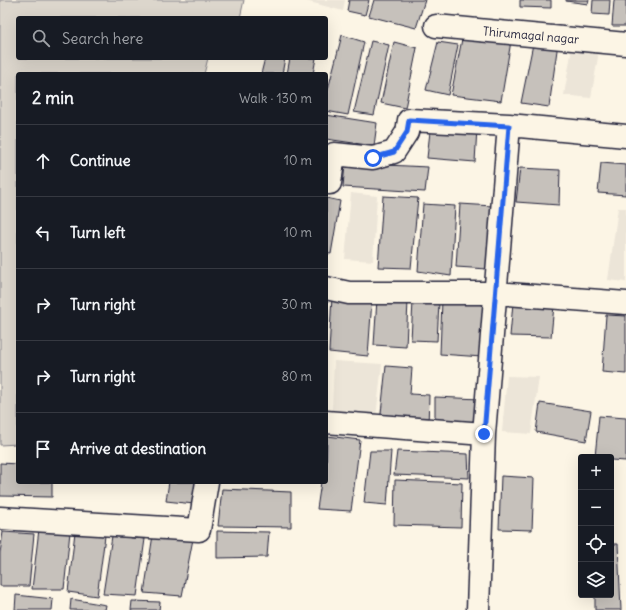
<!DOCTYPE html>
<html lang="en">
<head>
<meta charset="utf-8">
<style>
  body { margin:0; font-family:Delius,sans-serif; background:#242831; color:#f1f3f6 }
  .controls { position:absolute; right:12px; bottom:12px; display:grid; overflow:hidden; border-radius:4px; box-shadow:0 4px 16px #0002 }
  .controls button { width:36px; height:36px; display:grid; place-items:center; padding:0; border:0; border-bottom:1px solid #363941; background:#171b24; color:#f1f3f6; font:20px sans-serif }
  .stop { position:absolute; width:12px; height:12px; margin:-9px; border:3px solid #2563eb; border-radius:50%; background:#fff }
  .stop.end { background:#2563eb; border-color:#fff; box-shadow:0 1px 4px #0008 }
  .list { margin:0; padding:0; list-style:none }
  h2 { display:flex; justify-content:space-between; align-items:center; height:52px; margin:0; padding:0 16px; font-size:17px }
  h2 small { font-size:13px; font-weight:400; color:#9ea1a6 }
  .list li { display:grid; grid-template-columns:26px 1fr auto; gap:12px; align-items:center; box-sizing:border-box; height:72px; padding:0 16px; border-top:1px solid #363941 }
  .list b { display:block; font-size:15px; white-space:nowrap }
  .list em { font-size:13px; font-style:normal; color:#9ea1a6 }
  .icon { flex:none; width:22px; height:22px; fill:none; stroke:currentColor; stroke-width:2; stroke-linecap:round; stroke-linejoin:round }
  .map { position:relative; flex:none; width:626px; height:610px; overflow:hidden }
  .search { position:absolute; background:#171b24; box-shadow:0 4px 16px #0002; left:16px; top:16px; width:312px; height:44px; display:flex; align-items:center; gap:10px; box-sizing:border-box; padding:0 14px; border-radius:4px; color:#9ea1a6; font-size:15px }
  .panel { position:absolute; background:#171b24; box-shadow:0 4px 16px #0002; left:16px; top:72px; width:312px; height:412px; border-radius:4px }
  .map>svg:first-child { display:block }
</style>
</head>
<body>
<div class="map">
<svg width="626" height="610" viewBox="0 0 626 610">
  <rect width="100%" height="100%" fill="#fcf5e5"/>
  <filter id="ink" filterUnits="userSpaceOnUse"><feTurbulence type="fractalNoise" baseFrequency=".025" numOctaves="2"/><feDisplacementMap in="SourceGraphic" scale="8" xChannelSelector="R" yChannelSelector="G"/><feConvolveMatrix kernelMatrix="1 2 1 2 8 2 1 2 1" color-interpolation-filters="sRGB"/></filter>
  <g filter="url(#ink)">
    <!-- built -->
    <path fill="#ece5d8" d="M 302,0 L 345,0 L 343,11 Z
      M 572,48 L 599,51 L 591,98 L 564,95 Z
      M 351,193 L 377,196 L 373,261 L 345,259 Z
      M 618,208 L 626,208 L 626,282 L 608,280 Z
      M 334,361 L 382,364 L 376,417 L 332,410 Z
      M 507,376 L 539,377 L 531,434 L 502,432 Z"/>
    <!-- green -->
    <path fill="#dcd6cc" stroke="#7f7c84" d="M 0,0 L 244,0 L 240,18 L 18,18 L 18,58 L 208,58 L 204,74 L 18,74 L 18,444 L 0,445 Z"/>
    <!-- building -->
    <path fill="#c6c1bb" stroke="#22223b" d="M 349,0 L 369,0 L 365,15 L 347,11 Z
      M 374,0 L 425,0 L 416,28 L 369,16 Z
      M 520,0 L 551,0 L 551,8 L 520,7 Z
      M 566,0 L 589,0 L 588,4 L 566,1 Z
      M 593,0 L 610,0 L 609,15 L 592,14 Z
      M 614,0 L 626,0 L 626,26 L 612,26 Z
      M 463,34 L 511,41 L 501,101 L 451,95 Z
      M 342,35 L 364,42 L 348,115 L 326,111 L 326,97 Z
      M 534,39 L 558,43 L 549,107 L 521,103 Z
      M 371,41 L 389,45 L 374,115 L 354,112 Z
      M 394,42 L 417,48 L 405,108 L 381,103 Z
      M 438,42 L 458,45 L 448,95 L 426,90 Z
      M 265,58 L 285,58 L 282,74 L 261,74 Z
      M 290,58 L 316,58 L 313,74 L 287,74 Z
      M 326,115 L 377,123 L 374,146 L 326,139 Z
      M 431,123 L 477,128 L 475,162 L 427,158 Z
      M 345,163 L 428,167 L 425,192 L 343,187 Z
      M 601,163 L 626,165 L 626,195 L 598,193 Z
      M 520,168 L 560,170 L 559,205 L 516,202 Z
      M 383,196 L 418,198 L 411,268 L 378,267 Z
      M 326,198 L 340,201 L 331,254 L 326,253 Z
      M 423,204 L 455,206 L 451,276 L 418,271 Z
      M 460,204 L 493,206 L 488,269 L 456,267 Z
      M 332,296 L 372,299 L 368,356 L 329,352 Z
      M 377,299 L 408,300 L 406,347 L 374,345 Z
      M 442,300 L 486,301 L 482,357 L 440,354 Z
      M 413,301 L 439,303 L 437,341 L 411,340 Z
      M 513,303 L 554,305 L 551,337 L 510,336 Z
      M 606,315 L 626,316 L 626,374 L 602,372 Z
      M 386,366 L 412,368 L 410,394 L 429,395 L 428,427 L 380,423 Z
      M 435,397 L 480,399 L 480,423 L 435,422 Z
      M 540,403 L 591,411 L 586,441 L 536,432 Z
      M 599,416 L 626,418 L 626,461 L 611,460 L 611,457 L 595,457 Z
      M 327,436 L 360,440 L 351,511 L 317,509 L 321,482 L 326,482 Z
      M 370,451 L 391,451 L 387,505 L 364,503 Z
      M 397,451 L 468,454 L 469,478 L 394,475 Z
      M 0,463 L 18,464 L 18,482 L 52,482 L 52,497 L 0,496 Z
      M 501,476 L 534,478 L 532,530 L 499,529 Z
      M 395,480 L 462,483 L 461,527 L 394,525 Z
      M 169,482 L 198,482 L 194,504 L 166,501 Z
      M 222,489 L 291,492 L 291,527 L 218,526 Z
      M 39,529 L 70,532 L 64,589 L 32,589 Z
      M 217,531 L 269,532 L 267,557 L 217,558 Z
      M 3,532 L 34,534 L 29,586 L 0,586 L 0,553 Z
      M 75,532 L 105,536 L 97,596 L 68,592 Z
      M 153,535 L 193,539 L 182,596 L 144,593 Z
      M 112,536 L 145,539 L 137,596 L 103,594 Z
      M 611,544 L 618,544 L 621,610 L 595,610 L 595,595 L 611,595 Z
      M 16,595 L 53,599 L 52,610 L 15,610 Z
      M 71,599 L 106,605 L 105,610 L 70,610 Z
      M 132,601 L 160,602 L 159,610 L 131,610 Z"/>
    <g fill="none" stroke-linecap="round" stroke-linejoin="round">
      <!-- street casing -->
      <g stroke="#22223b" stroke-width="25">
        <path id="street" d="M 436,26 L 626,44
          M 326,183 L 330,183 L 334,154 L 373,158 L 394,152 L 407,132 L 409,120 L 509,125 L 626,136
          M 326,288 L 349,293 L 495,293 L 626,303
          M 326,422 L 484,434
          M 0,518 L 199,530 L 207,482
          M 478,610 L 484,434 L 509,125"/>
      </g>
      <!-- street -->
      <use href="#street" stroke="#fcf5e5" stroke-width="22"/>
    </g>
  </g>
  <g fill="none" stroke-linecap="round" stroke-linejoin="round" filter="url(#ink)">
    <!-- route -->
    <path stroke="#2563eb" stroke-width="5" d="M 373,158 L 394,152 L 407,132 L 409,120 L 509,126 L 484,434"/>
  </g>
  <g text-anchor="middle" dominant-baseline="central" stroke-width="3.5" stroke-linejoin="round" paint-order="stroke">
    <!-- street labels -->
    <g font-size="12" fill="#22223b" stroke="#fcf5e5">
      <text transform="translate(531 35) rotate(5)">Thirumagal nagar</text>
    </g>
  </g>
</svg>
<div class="controls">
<button>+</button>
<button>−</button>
<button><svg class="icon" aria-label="locate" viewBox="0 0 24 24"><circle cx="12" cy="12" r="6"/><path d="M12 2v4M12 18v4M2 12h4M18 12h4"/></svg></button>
<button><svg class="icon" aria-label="layers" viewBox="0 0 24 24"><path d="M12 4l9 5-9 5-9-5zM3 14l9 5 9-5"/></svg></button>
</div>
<div class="stop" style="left:373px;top:158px"></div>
<div class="stop end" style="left:484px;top:434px"></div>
<div class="search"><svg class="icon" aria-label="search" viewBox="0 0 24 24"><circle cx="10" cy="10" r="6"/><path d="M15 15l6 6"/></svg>Search here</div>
<section class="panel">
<h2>2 min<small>Walk · 130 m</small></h2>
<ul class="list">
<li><svg class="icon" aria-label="ahead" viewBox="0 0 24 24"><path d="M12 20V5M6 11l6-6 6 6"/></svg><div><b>Continue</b></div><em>10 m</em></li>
<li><svg class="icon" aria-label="left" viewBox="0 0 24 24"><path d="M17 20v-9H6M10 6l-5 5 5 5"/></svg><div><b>Turn left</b></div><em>10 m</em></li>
<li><svg class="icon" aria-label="right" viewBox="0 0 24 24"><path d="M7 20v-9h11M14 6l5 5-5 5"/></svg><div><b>Turn right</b></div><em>30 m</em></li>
<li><svg class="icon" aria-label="right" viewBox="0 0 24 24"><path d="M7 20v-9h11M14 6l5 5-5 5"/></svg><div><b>Turn right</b></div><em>80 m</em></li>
<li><svg class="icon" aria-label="arrive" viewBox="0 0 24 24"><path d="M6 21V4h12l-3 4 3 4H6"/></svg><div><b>Arrive at destination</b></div></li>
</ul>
</section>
</div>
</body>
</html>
